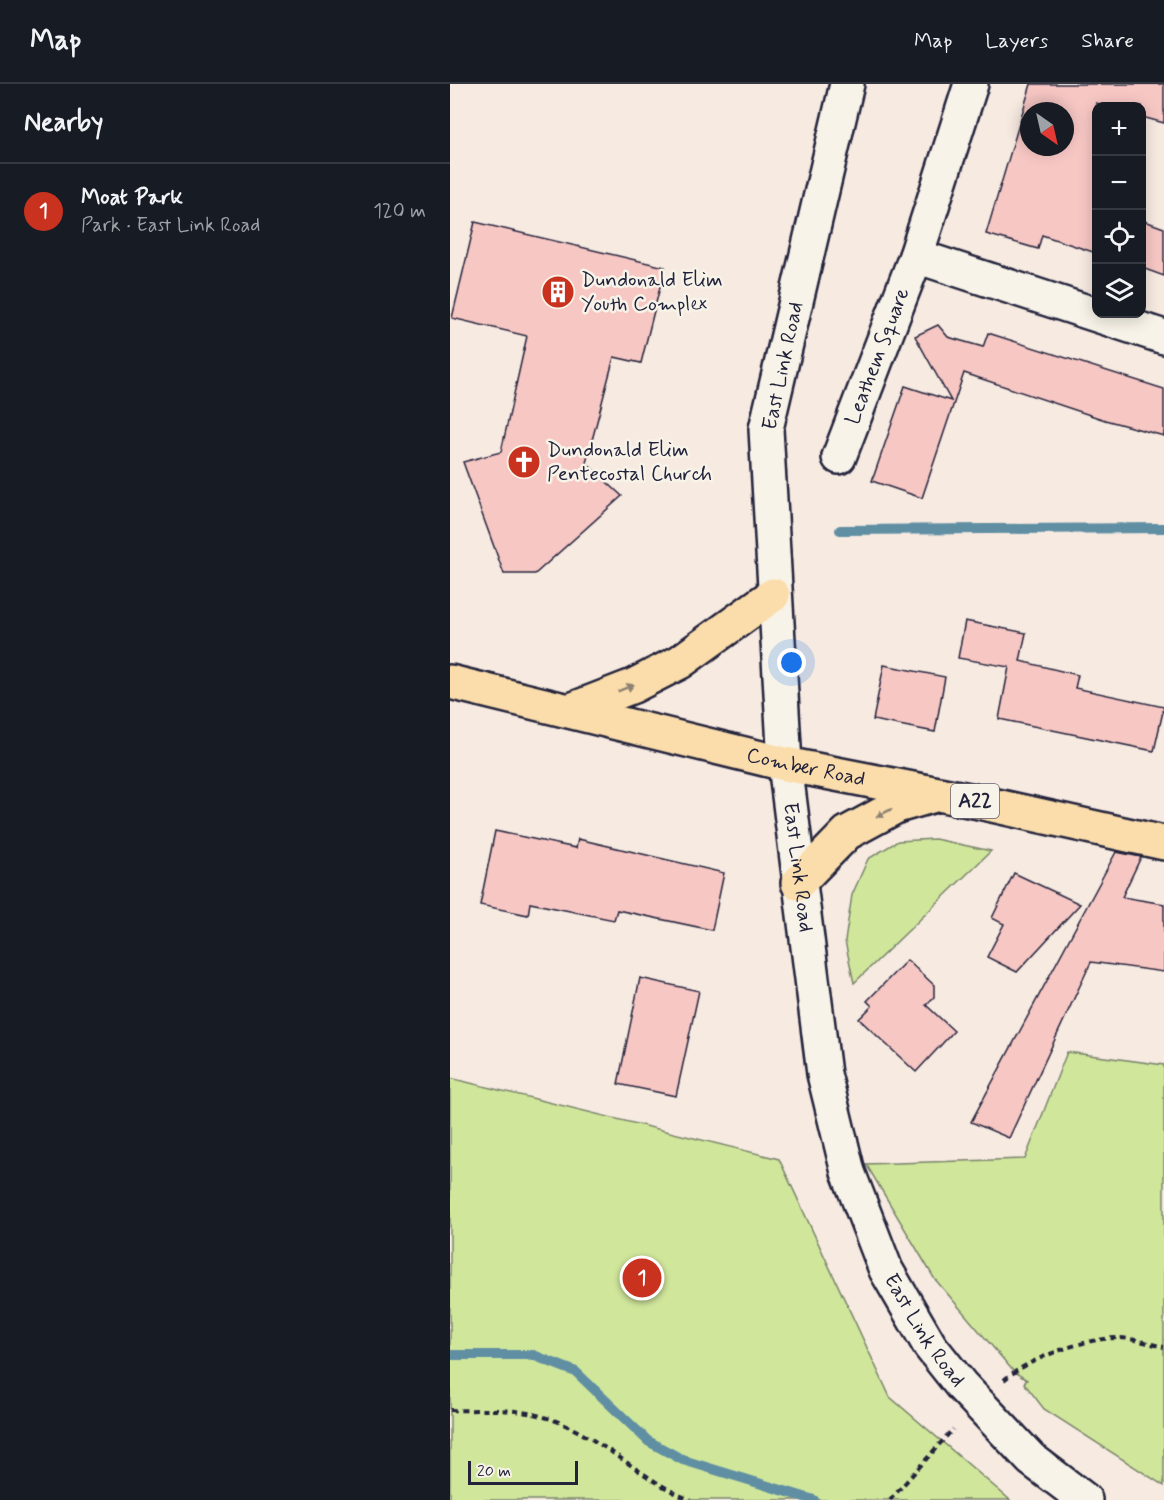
<!DOCTYPE html>
<html lang="en">
<head>
<meta charset="utf-8">
<style>
  body { margin:0; font-family:Mynerve,sans-serif; background:#242831; color:#f1f3f6 }
  .controls { position:absolute; right:18px; top:18px; display:grid; overflow:hidden; border-radius:12px; box-shadow:0 3px 15px #0003 }
  .controls button { width:54px; height:54px; display:grid; place-items:center; padding:0; border:0; border-bottom:2px solid #363941; background:#171b24; color:#f1f3f6; font:30px sans-serif }
  .compass { position:absolute; left:570px; top:18px; width:54px; height:54px; border-radius:50%; background:#171b24; box-shadow:0 3px 15px #0003; rotate:146deg }
  .scale { position:absolute; left:18px; bottom:15px; width:110px; box-sizing:border-box; padding-left:6px; border:3px solid #22223b; border-top:0; font-size:16px; line-height:21px; white-space:nowrap; color:#22223b; -webkit-text-stroke:4px #f7f3e8; paint-order:stroke }
  .you { position:absolute; left:342px; top:579px; width:21px; height:21px; margin:-15px; border:4px solid #fff; border-radius:50%; background:#1a73e8; box-shadow:0 0 0 9px #1a73e833 }
  .badge { display:grid; place-items:center; width:39px; height:39px; border-radius:50%; background:#c8321e; color:#fff; font-size:20px; font-weight:700 }
  .pin { position:absolute; translate:-50% -50%; border:3px solid #fff; box-shadow:0 2px 6px #0006 }
  .list { margin:0; padding:0; list-style:none }
  h2 { display:flex; justify-content:space-between; align-items:center; height:78px; margin:0; padding:0 24px; font-size:26px }
  h2 small { font-size:20px; font-weight:400; color:#9ea1a6 }
  .list li { display:grid; grid-template-columns:39px 1fr auto; gap:18px; align-items:center; box-sizing:border-box; height:96px; padding:0 24px; border-top:2px solid #363941 }
  .list b { display:block; font-size:22px; white-space:nowrap }
  .list p { margin:0; font-size:20px; white-space:nowrap; color:#9ea1a6 }
  .list em { font-size:20px; font-style:normal; color:#9ea1a6 }
  .icon { flex:none; width:33px; height:33px; fill:none; stroke:currentColor; stroke-width:2; stroke-linecap:round; stroke-linejoin:round }
  .map { position:relative; flex:none; width:714px; height:1416px; overflow:hidden }
  header { display:flex; align-items:center; gap:36px; box-sizing:border-box; height:84px; padding:0 30px; background:#171b24; border-bottom:2px solid #363941 }
  header strong { font-size:28px }
  nav { display:flex; gap:33px; margin-inline-start:auto; font-size:21px }
  main { display:flex }
  aside { flex:1; background:#171b24 }
  .map>svg:first-child { display:block }
</style>
</head>
<body>
<header>
<strong>Map</strong>
<nav><a>Map</a><a>Layers</a><a>Share</a></nav>
</header>
<main>
<aside>
<h2>Nearby<small></small></h2>
<ul class="list">
<li><span class="badge">1</span><div><b>Moat Park</b><p>Park · East Link Road</p></div><em>120 m</em></li>
</ul>
</aside>
<div class="map">
<svg width="714" height="1416" viewBox="0 0 714 1416">
  <rect width="100%" height="100%" fill="#f7eae1"/>
  <filter id="ink" filterUnits="userSpaceOnUse"><feTurbulence type="fractalNoise" baseFrequency=".0167" numOctaves="2"/><feDisplacementMap in="SourceGraphic" scale="12" xChannelSelector="R" yChannelSelector="G"/><feConvolveMatrix kernelMatrix="1 2 1 2 8 2 1 2 1" color-interpolation-filters="sRGB"/></filter>
  <g filter="url(#ink)">
    <!-- green -->
    <path fill="#d0e69b" stroke="#79846b" stroke-width="1.5" d="M 485,755 L 541,767 L 404,899 L 395,857 L 402,811 L 418,775 L 448,757 Z
      M 617,968 L 714,981 L 714,1402 L 594,1325 L 574,1299 L 577,1296 L 564,1288 L 484,1194 L 416,1080 L 575,1075 Z
      M 0,994 L 329,1075 L 440,1313 L 560,1416 L 0,1416 Z"/>
    <g fill="none" stroke-linecap="round" stroke-linejoin="round">
      <!-- stream -->
      <path stroke="#608fa3" stroke-width="10" d="M 390,446 L 714,444
        M 0,1271 L 83,1271 L 126,1288 L 198,1357 L 233,1376 L 364,1416"/>
    </g>
    <!-- building -->
    <path fill="#f7c7c4" stroke="#22223b" stroke-width="1.5" fill-rule="evenodd" d="M 581,0 L 714,0 L 714,39 L 692,33 L 692,22 L 659,22 L 646,19 L 646,169 L 592,151 L 588,165 L 536,150 ZM 579,27 L 615,27 L 615,63 L 579,63 Z
      M 692,136 L 714,144 L 714,192 L 692,184 Z
      M 25,138 L 215,183 L 191,279 L 164,273 L 136,379 L 172,412 L 85,490 L 54,490 L 13,378 L 51,368 L 77,252 L 2,234 Z
      M 488,241 L 498,253 L 533,263 L 538,249 L 714,305 L 714,352 L 655,336 L 514,289 L 472,414 L 422,397 L 455,302 L 501,317 L 465,252 Z
      M 515,537 L 576,549 L 570,577 L 628,591 L 625,604 L 714,623 L 704,667 L 549,635 L 559,583 L 508,574 Z
      M 434,581 L 495,593 L 485,648 L 423,636 Z
      M 45,747 L 126,764 L 128,755 L 274,789 L 262,846 L 167,826 L 164,836 L 80,819 L 78,831 L 30,821 Z
      M 666,768 L 691,773 L 672,813 L 714,820 L 714,888 L 641,878 L 559,1054 L 521,1038 Z
      M 564,789 L 630,820 L 567,888 L 537,873 L 554,840 L 542,834 Z
      M 457,876 L 484,901 L 484,913 L 476,921 L 504,947 L 466,988 L 409,935 L 422,922 L 417,917 Z
      M 190,894 L 249,907 L 226,1012 L 168,1000 Z"/>
    <g fill="none" stroke-linecap="round" stroke-linejoin="round">
      <!-- minor casing -->
      <g stroke="#22223b" stroke-width="38">
        <g id="minor">
          <path id="s1" d="M 397,0 L 316,345 L 335,680 L 374,990 L 398,1088 L 436,1186 L 480,1262 L 511,1301 L 581,1375 L 635,1416"/>
          <path d="M 466,172 L 714,253"/>
          <path id="s2" d="M 389,373 L 466,172 L 521,0"/>
        </g>
      </g>
      <!-- highway casing -->
      <g stroke="#22223b" stroke-width="38">
        <g id="highway">
          <path id="s3" d="M 0,598 L 335,680 L 524,717 L 714,759"/>
          <path d="M 121,626 L 183,602 L 230,578 L 323,511"/>
          <path d="M 348,799 L 397,749 L 447,722 L 485,711"/>
        </g>
      </g>
      <!-- path -->
      <path stroke="#22223b" stroke-width="4" stroke-dasharray="6 4.5" stroke-linecap="butt" d="M 554,1296 C 578,1275 635,1254 668,1254 C 682,1254 700,1260 714,1263
        M 0,1326 C 25,1327 54,1324 78,1329 C 139,1340 184,1392 240,1416
        M 440,1416 L 503,1345"/>
      <!-- minor -->
      <use href="#minor" stroke="#f7f3e8" stroke-width="33"/>
      <!-- highway -->
      <use href="#highway" stroke="#faddab" stroke-width="33"/>
    </g>
    <!-- one-way arrows -->
    <defs><path id="oneway-solid" d="M-6-.8H1V-3.2L6.5 0L1 3.2V.8H-6Z" transform="scale(1.5)"/></defs>
    <g fill="#8e8073">
      <use href="#oneway-solid" transform="translate(176 604) rotate(-22)"/>
      <use href="#oneway-solid" transform="translate(434 729) rotate(153)"/>
    </g>
  </g>
  <!-- icons -->
  <defs>
    <g id="building-disc" transform="scale(1.725)"><circle r="9.5" fill="#c8321e" stroke="#f7f3e8"/><path d="M-4-6H4V6H1V3H-1V6H-4ZM-2.5-4.3h1.7v1.8h-1.7ZM.8-4.3h1.7v1.8H.8ZM-2.5-1h1.7V.8h-1.7ZM.8-1h1.7V.8H.8Z" fill="#fff"/></g>
    <g id="church-disc" transform="scale(1.725)"><circle r="9.5" fill="#c8321e" stroke="#f7f3e8"/><path d="M-1.2-6h2.4v3.5h3.3v2.4h-3.3V6h-2.4V-.1h-3.3v-2.4h3.3Z" fill="#fff"/></g>
  </defs>
  <g fill-rule="evenodd">
    <use href="#building-disc" x="108" y="208"/>
    <use href="#church-disc" x="74" y="378"/>
  </g>
  <g text-anchor="middle" dominant-baseline="central" stroke-width="5" stroke-linejoin="round" paint-order="stroke">
    <!-- shield labels -->
    <rect fill="#f7f3e8" stroke="#62616f" stroke-width="1.5" x="501" y="700" width="48" height="34" rx="4.5"/>
    <g font-size="20" font-weight="bold" fill="#22223b">
      <text x="525" y="717">A22</text>
    </g>
    <!-- poi labels -->
    <g font-size="21" fill="#22223b" stroke="#f7f3e8" text-anchor="start">
      <text x="131" y="196">Dundonald Elim<tspan x="131" dy="24">Youth Complex</tspan></text>
      <text x="97" y="366">Dundonald Elim<tspan x="97" dy="24">Pentecostal Church</tspan></text>
    </g>
    <!-- street labels -->
    <g font-size="21" fill="#22223b" stroke="#f7f3e8">
      <text stroke="none"><textPath href="#s2" startOffset="108">Leathem Square</textPath></text>
      <text transform="translate(333 282) rotate(-78)">East Link Road</text>
      <text stroke="none"><textPath href="#s3" startOffset="366">Comber Road</textPath></text>
      <text stroke="none"><textPath href="#s1" startOffset="794">East Link Road</textPath></text>
      <text stroke="none"><textPath href="#s1" startOffset="1280">East Link Road</textPath></text>
    </g>
  </g>
</svg>
<div class="controls">
<button>+</button>
<button>−</button>
<button><svg class="icon" aria-label="locate" viewBox="0 0 24 24"><circle cx="12" cy="12" r="6"/><path d="M12 2v4M12 18v4M2 12h4M18 12h4"/></svg></button>
<button><svg class="icon" aria-label="layers" viewBox="0 0 24 24"><path d="M12 4l9 5-9 5-9-5zM3 14l9 5 9-5"/></svg></button>
</div>
<svg class="compass" viewBox="-18 -18 36 36"><path d="M0-13l5 13h-10z" fill="#e53935"/><path d="M0 13l5-13h-10z" fill="#9ea1a6"/></svg>
<div class="scale">20 m</div>
<div class="you"></div>
<div class="pin badge" style="left:192px;top:1194px">1</div>
</div>
</main>
</body>
</html>
